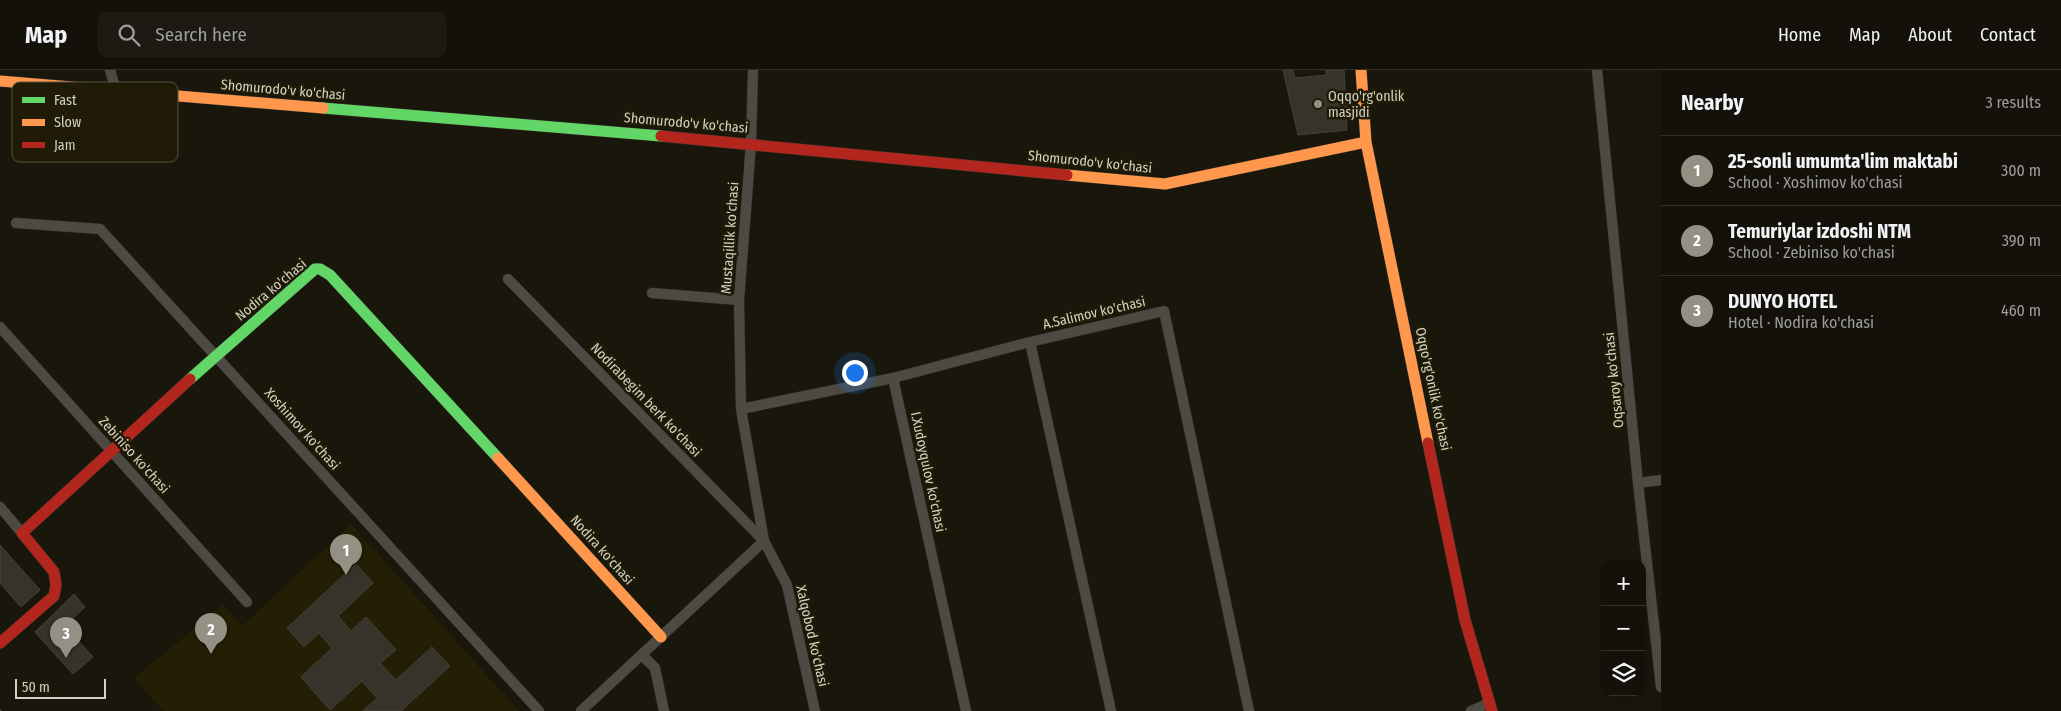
<!DOCTYPE html>
<html lang="en">
<head>
<meta charset="utf-8">
<style>
  body { margin:0; font-family:"Fira Sans Condensed",sans-serif; background:#1c1a12; color:#f1f3f6 }
  .controls { position:absolute; right:15px; bottom:15px; display:grid; overflow:hidden; border-radius:10px; box-shadow:0 2px 8px #0003 }
  .controls button { width:45px; height:45px; display:grid; place-items:center; padding:0; border:0; border-bottom:1px solid #32312a; background:#131109; color:#f1f3f6; font:25px sans-serif }
  .scale { position:absolute; left:15px; bottom:12px; width:91px; box-sizing:border-box; padding-left:5px; border:2px solid #d5d2c5; border-top:0; font-size:14px; line-height:18px; white-space:nowrap; color:#d5d2c5; -webkit-text-stroke:4px #1f1b06; paint-order:stroke }
  .you { position:absolute; left:854px; top:302px; width:18px; height:18px; margin:-12px; border:4px solid #fff; border-radius:50%; background:#1a73e8; box-shadow:0 0 0 8px #1a73e833 }
  .badge { display:grid; place-items:center; width:32px; height:32px; border-radius:50%; background:#939184; color:#fff; font-size:16px; font-weight:700 }
  .pin { position:absolute; translate:-50% -41px; filter:drop-shadow(0 1px 2px #0008) }
  .pin::after { content:''; position:absolute; top:26px; width:18px; height:15px; background:inherit; clip-path:polygon(0 0,100% 0,50% 100%) }
  .list { margin:0; padding:0; list-style:none }
  h2 { display:flex; justify-content:space-between; align-items:center; height:65px; margin:0; padding:0 20px; font-size:21px }
  h2 small { font-size:16px; font-weight:400; color:#9d9d9c }
  .list li { display:grid; grid-template-columns:32px 1fr auto; gap:15px; align-items:center; box-sizing:border-box; height:70px; padding:0 20px; border-top:1px solid #32312a }
  .list b { display:block; font-size:19px; white-space:nowrap }
  .list p { margin:0; font-size:16px; white-space:nowrap; color:#9d9d9c }
  .list em { font-size:16px; font-style:normal; color:#9d9d9c }
  .icon { flex:none; width:28px; height:28px; fill:none; stroke:currentColor; stroke-width:2; stroke-linecap:round; stroke-linejoin:round }
  .map { position:relative; flex:none; width:1661px; height:641px; overflow:hidden }
  header { display:flex; align-items:center; gap:30px; box-sizing:border-box; height:70px; padding:0 25px; background:#131109; border-bottom:1px solid #32312a }
  header strong { font-size:24px }
  nav { display:flex; gap:28px; margin-inline-start:auto; font-size:18px }
  .search { width:350px; height:45px; background:#1c1a12; display:flex; align-items:center; gap:12px; box-sizing:border-box; padding:0 18px; border-radius:10px; color:#9d9d9c; font-size:19px }
  main { display:flex }
  aside { flex:1; background:#131109 }
  .map>svg:first-child { display:block }
</style>
</head>
<body>
<header>
<strong>Map</strong>
<div class="search"><svg class="icon" aria-label="search" viewBox="0 0 24 24"><circle cx="10" cy="10" r="6"/><path d="M15 15l6 6"/></svg>Search here</div>
<nav><a>Home</a><a>Map</a><a>About</a><a>Contact</a></nav>
</header>
<main>
<div class="map">
<svg width="1661" height="641" viewBox="0 0 1661 641">
  <rect width="100%" height="100%" fill="#19170c"/>
  <!-- built -->
  <path fill="#241f04" d="M 351,454 L 519,641 L 163,641 L 134,608 L 223,535 L 242,556 Z"/>
  <!-- building -->
  <path fill="#36342a" stroke="#44423a" d="M 1283,0 L 1293,0 L 1295,8 L 1326,5 L 1326,0 L 1344,0 L 1347,60 L 1298,65 Z
    M 0,475 L 40,520 L 21,537 L 0,513 Z
    M 356,494 L 373,513 L 338,546 L 351,561 L 366,547 L 396,580 L 380,593 L 396,610 L 432,577 L 450,596 L 401,641 L 363,641 L 377,628 L 362,611 L 330,640 L 301,607 L 332,578 L 319,563 L 304,577 L 287,558 Z
    M 74,524 L 85,537 L 65,556 L 93,587 L 73,604 L 35,562 Z"/>
  <g fill="none" stroke-linecap="round" stroke-linejoin="round">
    <!-- street casing -->
    <g stroke="#333029" stroke-width="11">
      <path id="street" d="M 110,0 L 116,21
        M 1597,0 L 1638,413 L 1661,617
        M 16,153 L 100,159 L 539,641
        M 508,209 L 764,471 L 787,515 L 815,641
        M 652,223 L 739,230
        M 0,257 L 247,532
        M 741,339 L 739,230 L 751,74 L 753,0
        M 1638,413 L 1661,410
        M 0,437 L 22,463
        M 764,471 L 741,339 L 893,308
        M 642,585 L 655,598 L 664,641
        M 581,641 L 764,471
        M 966,641 L 893,308 L 1030,272
        M 1111,641 L 1030,272 L 1164,241 L 1249,641
        M 1471,641 L 1489,633"/>
    </g>
    <!-- fast casing -->
    <g stroke="#333029" stroke-width="12">
      <path id="fast" d="M 323,38 L 661,66
        M 190,309 L 315,199 L 320,199 L 330,205 L 498,388"/>
    </g>
    <!-- slow casing -->
    <g stroke="#333029" stroke-width="12">
      <path id="slow" d="M 1361,0 L 1366,72 L 1428,373
        M 0,11 L 323,38
        M 1067,105 L 1165,114 L 1366,72
        M 498,388 L 661,567"/>
    </g>
    <!-- jam casing -->
    <g stroke="#333029" stroke-width="12">
      <path id="jam" d="M 661,66 L 1067,105
        M 1428,373 L 1465,550 L 1492,641
        M 0,573 L 54,526 L 56,515 L 54,502 L 22,463 L 190,309"/>
    </g>
    <!-- path -->
    <path stroke="#4d4b43" stroke-width="2" stroke-dasharray="5 2.5" stroke-linecap="butt" d="M 0,640 L 1,641"/>
    <!-- street -->
    <use href="#street" stroke="#4c4a42" stroke-width="10"/>
    <!-- fast -->
    <use href="#fast" stroke="#63d668" stroke-width="11"/>
    <!-- slow -->
    <use href="#slow" stroke="#ff974d" stroke-width="11"/>
    <!-- jam -->
    <use href="#jam" stroke="#b3261e" stroke-width="11"/>
  </g>
  <!-- markers -->
  <circle fill="#939184" stroke="#1f1b06" stroke-width="2" cx="1318" cy="34" r="5"/>
  <g text-anchor="middle" dominant-baseline="central" stroke-width="5" stroke-linejoin="round" paint-order="stroke">
    <!-- street labels -->
    <g font-size="14" fill="#d5d2c5" stroke="#1f1b06">
      <text transform="translate(283 20) rotate(5)">Shomurodo'v ko'chasi</text>
      <text transform="translate(686 53) rotate(5)">Shomurodo'v ko'chasi</text>
      <text transform="translate(1090 92) rotate(6)">Shomurodo'v ko'chasi</text>
      <text transform="translate(730 168) rotate(-86)">Mustaqillik ko'chasi</text>
      <text transform="translate(271 220) rotate(-40)">Nodira ko'chasi</text>
      <text transform="translate(1094 243) rotate(-13)">A.Salimov ko'chasi</text>
      <text transform="translate(1614 310) rotate(-96)">Oqsaroy ko'chasi</text>
      <text transform="translate(1433 319) rotate(78)">Oqqo'rg'onlik ko'chasi</text>
      <text transform="translate(646 330) rotate(46)">Nodirabegim berk ko'chasi</text>
      <text transform="translate(302 359) rotate(48)">Xoshimov ko'chasi</text>
      <text transform="translate(134 385) rotate(48)">Zebiniso ko'chasi</text>
      <text transform="translate(928 402) rotate(78)">I.Xudoyqulov ko'chasi</text>
      <text transform="translate(602 480) rotate(48)">Nodira ko'chasi</text>
      <text transform="translate(812 566) rotate(77)">Xalqobod ko'chasi</text>
    </g>
    <!-- poi labels -->
    <g font-size="14" fill="#d5d2c5" stroke="#1f1b06" text-anchor="start">
      <text x="1328" y="26">Oqqo'rg'onlik<tspan x="1328" dy="16">masjidi</tspan></text>
    </g>
  </g>
  <!-- legend -->
  <rect x="12" y="12" width="166" height="80" rx="8" fill="#1f1b06" stroke="#56523f" stroke-width="1"/>
  <rect x="22" y="27" width="23" height="6" fill="#63d668"/>
  <rect x="22" y="49" width="23" height="7" fill="#ff974d"/>
  <rect x="22" y="72" width="23" height="6" fill="#b3261e"/>
  <g font-size="14" fill="#d5d2c5">
    <text x="54" y="35">Fast</text>
    <text x="54" y="57">Slow</text>
    <text x="54" y="80">Jam</text>
  </g>
</svg>
<div class="controls">
<button>+</button>
<button>−</button>
<button><svg class="icon" aria-label="layers" viewBox="0 0 24 24"><path d="M12 4l9 5-9 5-9-5zM3 14l9 5 9-5"/></svg></button>
</div>
<div class="scale">50 m</div>
<div class="you"></div>
<div class="pin badge" style="left:346px;top:505px">1</div>
<div class="pin badge" style="left:211px;top:584px">2</div>
<div class="pin badge" style="left:66px;top:588px">3</div>
</div>
<aside>
<h2>Nearby<small>3 results</small></h2>
<ul class="list">
<li><span class="badge">1</span><div><b>25-sonli umumta'lim maktabi</b><p>School · Xoshimov ko'chasi</p></div><em>300 m</em></li>
<li><span class="badge">2</span><div><b>Temuriylar izdoshi NTM</b><p>School · Zebiniso ko'chasi</p></div><em>390 m</em></li>
<li><span class="badge">3</span><div><b>DUNYO HOTEL</b><p>Hotel · Nodira ko'chasi</p></div><em>460 m</em></li>
</ul>
</aside>
</main>
</body>
</html>
